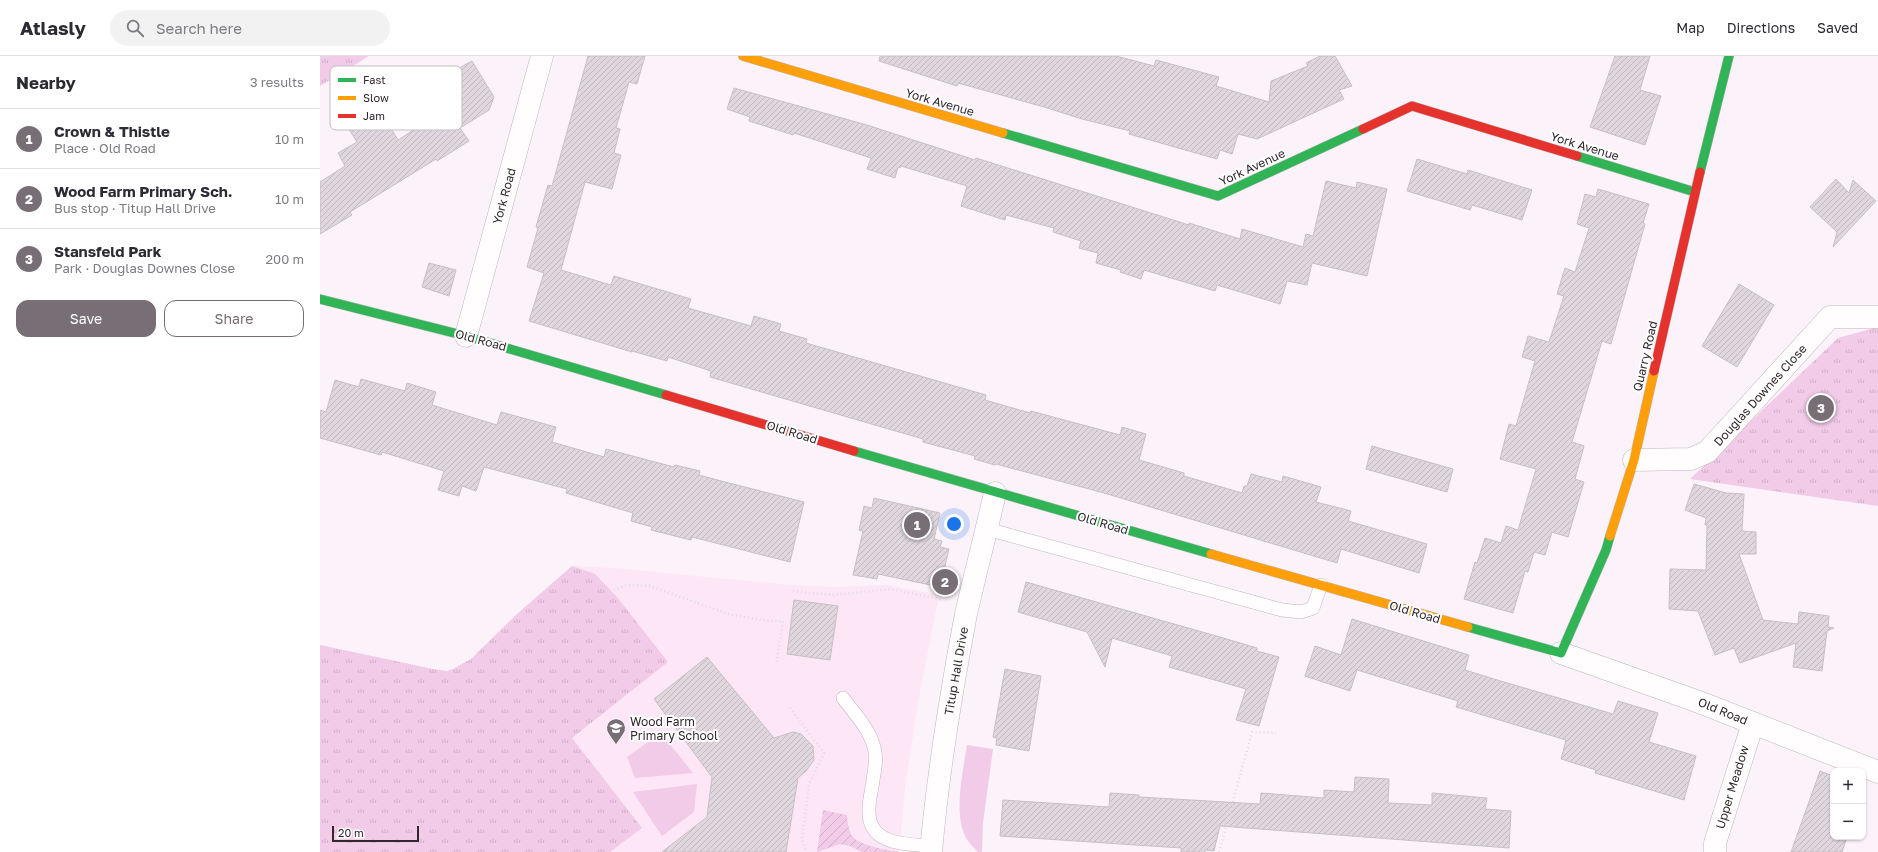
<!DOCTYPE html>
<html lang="en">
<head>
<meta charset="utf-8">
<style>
  body { margin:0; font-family:"Golos Text",sans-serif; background:#f2f2f3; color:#2b2b33 }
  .controls { position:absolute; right:12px; bottom:12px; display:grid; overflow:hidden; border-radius:8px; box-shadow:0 1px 3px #0004 }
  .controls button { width:36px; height:36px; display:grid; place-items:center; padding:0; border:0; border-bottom:1px solid #e1e1e2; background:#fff; color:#2b2b33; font:20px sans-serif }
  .scale { position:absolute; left:12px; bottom:10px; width:87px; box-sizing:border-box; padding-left:4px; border:2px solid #31272e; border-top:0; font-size:11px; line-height:14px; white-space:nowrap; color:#31272e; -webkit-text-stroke:3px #fff; paint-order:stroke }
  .you { position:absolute; left:634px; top:468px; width:14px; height:14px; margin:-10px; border:3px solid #fff; border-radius:50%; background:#1a73e8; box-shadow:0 0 0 6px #1a73e833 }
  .badge { display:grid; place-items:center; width:26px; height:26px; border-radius:50%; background:#786e75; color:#fff; font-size:13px; font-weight:700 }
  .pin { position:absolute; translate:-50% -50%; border:2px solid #fff; box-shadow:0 1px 4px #0006 }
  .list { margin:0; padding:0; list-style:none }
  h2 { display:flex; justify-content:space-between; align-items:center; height:52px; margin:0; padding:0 16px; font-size:17px }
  h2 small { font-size:13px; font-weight:400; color:#7c7c81 }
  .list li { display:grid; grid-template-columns:26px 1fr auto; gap:12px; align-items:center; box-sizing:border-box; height:60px; padding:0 16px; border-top:1px solid #e1e1e2 }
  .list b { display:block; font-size:15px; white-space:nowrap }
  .list p { margin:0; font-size:13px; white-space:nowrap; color:#7c7c81 }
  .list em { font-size:13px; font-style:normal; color:#7c7c81 }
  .actions { display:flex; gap:8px; padding:12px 16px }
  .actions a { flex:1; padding:9px 0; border:1px solid #786e75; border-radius:12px; text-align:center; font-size:14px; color:#786e75 }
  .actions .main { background:#786e75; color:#fff }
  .icon { flex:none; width:22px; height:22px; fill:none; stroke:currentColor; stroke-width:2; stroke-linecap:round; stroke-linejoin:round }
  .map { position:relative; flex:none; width:1558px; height:796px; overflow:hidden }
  header { display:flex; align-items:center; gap:24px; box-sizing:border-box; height:56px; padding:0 20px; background:#fff; border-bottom:1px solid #e1e1e2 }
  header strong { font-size:19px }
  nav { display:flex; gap:22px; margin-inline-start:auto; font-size:14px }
  .search { width:280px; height:36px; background:#f2f2f3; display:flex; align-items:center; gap:10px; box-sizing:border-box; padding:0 14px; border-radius:22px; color:#7c7c81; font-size:15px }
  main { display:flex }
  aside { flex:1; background:#fff }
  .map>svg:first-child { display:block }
</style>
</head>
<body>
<header>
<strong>Atlasly</strong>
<div class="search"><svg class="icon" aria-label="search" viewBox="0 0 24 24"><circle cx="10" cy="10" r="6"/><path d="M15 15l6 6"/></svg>Search here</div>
<nav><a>Map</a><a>Directions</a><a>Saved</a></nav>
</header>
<main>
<aside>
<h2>Nearby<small>3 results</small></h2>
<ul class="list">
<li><span class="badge">1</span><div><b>Crown &amp; Thistle</b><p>Place · Old Road</p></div><em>10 m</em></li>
<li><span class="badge">2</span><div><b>Wood Farm Primary Sch.</b><p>Bus stop · Titup Hall Drive</p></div><em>10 m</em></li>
<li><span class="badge">3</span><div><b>Stansfeld Park</b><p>Park · Douglas Downes Close</p></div><em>200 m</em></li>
</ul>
<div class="actions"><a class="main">Save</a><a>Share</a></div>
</aside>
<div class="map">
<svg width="1558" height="796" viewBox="0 0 1558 796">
  <defs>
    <pattern id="park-tufts" width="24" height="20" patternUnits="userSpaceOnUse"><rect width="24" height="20" fill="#f1cbe7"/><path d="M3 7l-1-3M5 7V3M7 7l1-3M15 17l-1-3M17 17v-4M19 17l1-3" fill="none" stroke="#cfaec6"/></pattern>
    <pattern id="garden-furrows" width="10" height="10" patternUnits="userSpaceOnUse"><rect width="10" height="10" fill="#f1cbe7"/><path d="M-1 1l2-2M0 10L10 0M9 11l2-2" fill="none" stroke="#cfaec6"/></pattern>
    <pattern id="building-hatch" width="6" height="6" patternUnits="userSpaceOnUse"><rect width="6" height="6" fill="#e0d7de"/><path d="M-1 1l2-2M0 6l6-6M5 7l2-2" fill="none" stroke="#c1b9bf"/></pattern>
  </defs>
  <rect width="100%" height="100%" fill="#fcf2f9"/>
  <!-- built -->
  <path fill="#fde6f6" d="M 252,510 L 294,512 L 470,529 L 517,531 L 567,529 L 619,539 L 598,646 L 585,732 L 579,796 L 0,796 L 0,589 L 113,613 L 127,615 L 133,613 L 151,603 L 197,558 Z"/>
  <!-- grass -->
  <path fill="#f1cbe7" d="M 341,677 L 373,717 L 315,722 L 307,701 Z
    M 647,689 L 673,693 L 663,767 L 662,796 L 658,796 C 654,792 649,787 646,782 C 633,757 643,716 647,689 Z
    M 377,728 L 374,756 L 342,780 L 313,736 Z"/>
  <!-- park -->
  <path fill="url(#park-tufts)" d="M 0,0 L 49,0 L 0,30 Z
    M 1558,271 L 1558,450 L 1370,423 L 1518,282 Z
    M 252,510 L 275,518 L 297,541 L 348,606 L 252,682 L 322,772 L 290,796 L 0,796 L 0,589 L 113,613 L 127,615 L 133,613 L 151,603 L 197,558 Z"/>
  <!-- garden -->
  <path fill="url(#garden-furrows)" d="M 503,754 L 527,759 C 527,765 529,775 532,780 C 540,790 568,794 580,796 L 542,796 L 530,790 L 520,788 L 497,796 Z"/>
  <!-- building -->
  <path fill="url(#building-hatch)" stroke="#c8bfc6" d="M 268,0 L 325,0 L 317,28 L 309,26 L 296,72 L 300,73 L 294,97 L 301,99 L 292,133 L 265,126 L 241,214 L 291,229 L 294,220 L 371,243 L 368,252 L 431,270 L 434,260 L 461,268 L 459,275 L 487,283 L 486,287 L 666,339 L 665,344 L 710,357 L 711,355 L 800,379 L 802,371 L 826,378 L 819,404 L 864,417 L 864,420 L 922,437 L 924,430 L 927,430 L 931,418 L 962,426 L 963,420 L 1001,431 L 996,446 L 1031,455 L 1028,465 L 1107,488 L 1099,517 L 1021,493 L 1017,507 L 784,437 L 676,408 L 675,409 L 654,403 L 655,400 L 603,386 L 603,383 L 390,321 L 391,315 L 348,301 L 347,305 L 312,295 L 312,296 L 209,265 L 224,217 L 207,211 L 218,172 L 216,171 L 228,129 L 232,130 Z
    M 560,0 L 796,0 L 834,10 L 836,4 L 899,21 L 896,30 L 949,46 L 951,25 L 988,10 L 986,7 L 1000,0 L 1015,0 L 1032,30 L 1019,34 L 1024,43 L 937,83 L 918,78 L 912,98 L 900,94 L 897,103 L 809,78 L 810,75 L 762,63 L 724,51 L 638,27 L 637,30 L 559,5 Z
    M 1295,0 L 1330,0 L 1320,34 L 1341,40 L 1325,89 L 1270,71 Z
    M 152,5 L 174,41 L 169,54 L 140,72 L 149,85 L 117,105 L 116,103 L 30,156 L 32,159 L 0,178 L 0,126 L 25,110 L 18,97 L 37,86 L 10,42 L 41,23 L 78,84 L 136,47 L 121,22 Z
    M 414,32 L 547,69 L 655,104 L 656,102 L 869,169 L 869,167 L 920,183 L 922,173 L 983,191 L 986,178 L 993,180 L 1006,125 L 1036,132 L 1037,126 L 1067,133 L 1047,220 L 992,207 L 987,229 L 967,225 L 960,248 L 897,229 L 895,235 L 824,214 L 821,223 L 800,216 L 801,214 L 776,207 L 778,197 L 759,192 L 761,185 L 733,176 L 734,172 L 686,159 L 685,164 L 641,150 L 647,130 L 581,110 L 580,112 L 578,111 L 575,122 L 547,113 L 551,102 L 474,77 L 473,79 L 429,65 L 430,61 L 407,53 Z
    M 1097,103 L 1147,118 L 1148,114 L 1212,134 L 1202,164 L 1152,149 L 1150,154 L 1087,135 Z
    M 1516,123 L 1529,137 L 1533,124 L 1556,145 L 1513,191 L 1517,176 L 1490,151 Z
    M 1278,133 L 1329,148 L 1323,167 L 1325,168 L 1291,288 L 1282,285 L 1252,386 L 1264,390 L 1255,423 L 1264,426 L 1248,481 L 1232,476 L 1225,499 L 1214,496 L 1208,516 L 1205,515 L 1193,557 L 1144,543 L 1155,506 L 1157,507 L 1165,482 L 1181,487 L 1186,470 L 1198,474 L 1216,413 L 1180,403 L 1189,368 L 1196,370 L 1215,305 L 1202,301 L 1208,280 L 1229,286 L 1244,240 L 1237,238 L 1245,212 L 1255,216 L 1269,172 L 1257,168 L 1265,138 L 1276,141 Z
    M 109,207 L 136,214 L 129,240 L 102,231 Z
    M 1419,228 L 1454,249 L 1417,311 L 1382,290 Z
    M 41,323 L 85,335 L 87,327 L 116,336 L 112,349 L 177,369 L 181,356 L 236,371 L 232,386 L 284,401 L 286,393 L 354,411 L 355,409 L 380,415 L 379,419 L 405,426 L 484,446 L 470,506 L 372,481 L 371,484 L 331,474 L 332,471 L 311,465 L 313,457 L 246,437 L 247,433 L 164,411 L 156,435 L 142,430 L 139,440 L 118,434 L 124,415 L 62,396 L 61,399 L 0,382 L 0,354 L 6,356 L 15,324 L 39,331 Z
    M 1052,390 L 1133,413 L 1127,436 L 1046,413 Z
    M 1374,428 L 1406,437 L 1424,438 L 1422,475 L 1436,476 L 1436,498 L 1419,498 L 1443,564 L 1478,568 L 1479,556 L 1509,560 L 1508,571 L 1514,572 L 1507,575 L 1502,615 L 1473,611 L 1476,587 L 1420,607 L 1414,592 L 1395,599 L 1378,555 L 1349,553 L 1350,513 L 1386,514 L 1387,469 L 1385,469 L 1386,462 L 1365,454 Z
    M 554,442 L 620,457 L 614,483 L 622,485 L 620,491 L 629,493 L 620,531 L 558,518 L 557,523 L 533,519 L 543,475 L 539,474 L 544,450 L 552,452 Z
    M 706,526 L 900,581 L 937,592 L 937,595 L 959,601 L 939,670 L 916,664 L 926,633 L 849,611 L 852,600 L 792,582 L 785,611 L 767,576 L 698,556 Z
    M 474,544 L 518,550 L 510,604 L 467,598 Z
    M 1032,563 L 1149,599 L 1145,614 L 1174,623 L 1293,658 L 1298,645 L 1338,657 L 1329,686 L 1376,700 L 1364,744 L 1275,717 L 1276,714 L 1241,703 L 1246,684 L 1136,651 L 1138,645 L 1037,614 L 1030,635 L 985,620 L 995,590 L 1021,599 Z
    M 387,601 L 454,682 L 473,676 L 481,678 L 493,690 L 494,704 L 486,715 L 478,722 L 466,796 L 342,796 L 387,761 L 392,721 L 334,643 Z
    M 685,613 L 721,620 L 709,695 L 676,689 L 677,682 L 673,681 Z
    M 1500,715 L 1513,720 L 1513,781 L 1527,781 L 1522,796 L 1471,796 Z
    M 1035,721 L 1069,723 L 1068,747 L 1112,749 L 1112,737 L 1167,742 L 1165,753 L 1191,755 L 1189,792 L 900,770 L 894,795 L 885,794 L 885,796 L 861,796 L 861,792 L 680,780 L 683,744 L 789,751 L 790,737 L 819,739 L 819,741 L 940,748 L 941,737 L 1004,742 L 1004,734 L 1034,736 Z"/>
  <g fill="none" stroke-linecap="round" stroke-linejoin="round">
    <!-- lane casing -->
    <g stroke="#bfb6bc" stroke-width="14">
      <path id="lane" d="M 667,473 L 962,554 L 981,556 L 993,552 L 1001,529
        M 523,642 C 534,657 549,672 554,691 C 557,701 555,713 553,724 C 552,734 548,747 549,757 C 550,790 588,788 611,790"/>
    </g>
    <!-- street casing -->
    <g stroke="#bfb6bc" stroke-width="23">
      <path id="street" d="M 146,280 L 222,0
        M 1314,404 L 1371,403 L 1387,396 L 1510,261 L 1558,261
        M 1241,597 L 1379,646 L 1558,716
        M 611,796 C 618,716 631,637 646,558 C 655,518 666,477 675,437
        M 1395,796 L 1395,787 L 1433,667"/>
    </g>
    <!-- fast casing -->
    <g stroke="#bfb6bc" stroke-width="10">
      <path id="fast" d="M 683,77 L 898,140 L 1043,73
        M 1257,100 L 1375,136
        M 1380,116 L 1409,0
        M 0,243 L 146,280 L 346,339
        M 534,395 L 891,498
        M 1148,571 L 1241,597 L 1286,494 L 1290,480"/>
    </g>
    <!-- slow casing -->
    <g stroke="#bfb6bc" stroke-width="10">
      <path id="slow" d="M 423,0 L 683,77
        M 1290,480 L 1314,404 L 1334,315
        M 891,498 L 1148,571"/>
    </g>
    <!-- jam casing -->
    <g stroke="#bfb6bc" stroke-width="10">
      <path id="jam" d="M 1043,73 L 1092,50 L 1257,100
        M 1334,315 L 1380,116
        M 346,339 L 534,395"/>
    </g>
    <!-- path -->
    <path stroke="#dfdddf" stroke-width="2.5" stroke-dasharray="1 3" stroke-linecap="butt" d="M 0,2 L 11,0
      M 294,534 L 307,529 L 330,530 L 408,558 L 447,565 L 463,565 L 456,609
      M 473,535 L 512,539 L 570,533 L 623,544
      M 470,652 L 504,697 L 489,729 L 482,783 L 486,796
      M 899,796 L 932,676 L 956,677"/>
    <!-- lane -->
    <use href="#lane" stroke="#fffdfe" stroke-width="13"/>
    <!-- street -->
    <use href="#street" stroke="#fffdfe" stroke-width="22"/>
    <!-- fast -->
    <use href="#fast" stroke="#30b455" stroke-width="9"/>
    <!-- slow -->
    <use href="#slow" stroke="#ff9f0a" stroke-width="9"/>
    <!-- jam -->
    <use href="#jam" stroke="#e5322d" stroke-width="9"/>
  </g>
  <!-- icons -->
  <defs>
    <g id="school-pin" transform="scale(1)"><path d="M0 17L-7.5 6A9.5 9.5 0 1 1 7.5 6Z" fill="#786e75" stroke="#fff"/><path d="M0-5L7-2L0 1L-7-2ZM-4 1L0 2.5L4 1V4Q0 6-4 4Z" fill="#fff"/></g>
  </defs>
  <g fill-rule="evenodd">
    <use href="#school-pin" x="296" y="672"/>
  </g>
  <g text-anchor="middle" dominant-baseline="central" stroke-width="4" stroke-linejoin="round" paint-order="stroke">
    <!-- street labels -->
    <g font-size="12" fill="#31272e" stroke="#fff">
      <text transform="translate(620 46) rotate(16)">York Avenue</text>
      <text transform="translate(1265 90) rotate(17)">York Avenue</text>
      <text transform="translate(932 111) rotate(-25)">York Avenue</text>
      <text transform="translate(184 140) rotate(-75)">York Road</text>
      <text transform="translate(161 284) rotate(15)">Old Road</text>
      <text transform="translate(1325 300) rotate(-77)">Quarry Road</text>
      <text transform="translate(1440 339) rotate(-48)">Douglas Downes Close</text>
      <text transform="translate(472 376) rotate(17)">Old Road</text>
      <text transform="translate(783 467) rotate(16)">Old Road</text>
      <text transform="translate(1095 556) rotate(16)">Old Road</text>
      <text transform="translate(636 615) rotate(-80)">Titup Hall Drive</text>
      <text transform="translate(1403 655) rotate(22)">Old Road</text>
      <text transform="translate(1412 731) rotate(-73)">Upper Meadow</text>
    </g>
    <!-- poi labels -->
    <g font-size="12" fill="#31272e" stroke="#fff" text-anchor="start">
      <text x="310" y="665">Wood Farm<tspan x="310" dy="14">Primary School</tspan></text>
    </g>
  </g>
  <!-- legend -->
  <rect x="10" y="10" width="132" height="64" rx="6" fill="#fff" stroke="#c1bec0" stroke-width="1"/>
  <rect x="18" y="22" width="18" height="4" fill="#30b455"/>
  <rect x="18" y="40" width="18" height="4" fill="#ff9f0a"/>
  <rect x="18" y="58" width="18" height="4" fill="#e5322d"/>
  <g font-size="11" fill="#31272e">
    <text x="43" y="28">Fast</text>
    <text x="43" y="46">Slow</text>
    <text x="43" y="64">Jam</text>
  </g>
</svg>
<div class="controls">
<button>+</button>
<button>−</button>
</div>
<div class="scale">20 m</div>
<div class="you"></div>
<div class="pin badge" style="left:597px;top:469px">1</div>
<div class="pin badge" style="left:625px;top:526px">2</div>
<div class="pin badge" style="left:1501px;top:352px">3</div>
</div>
</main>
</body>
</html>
